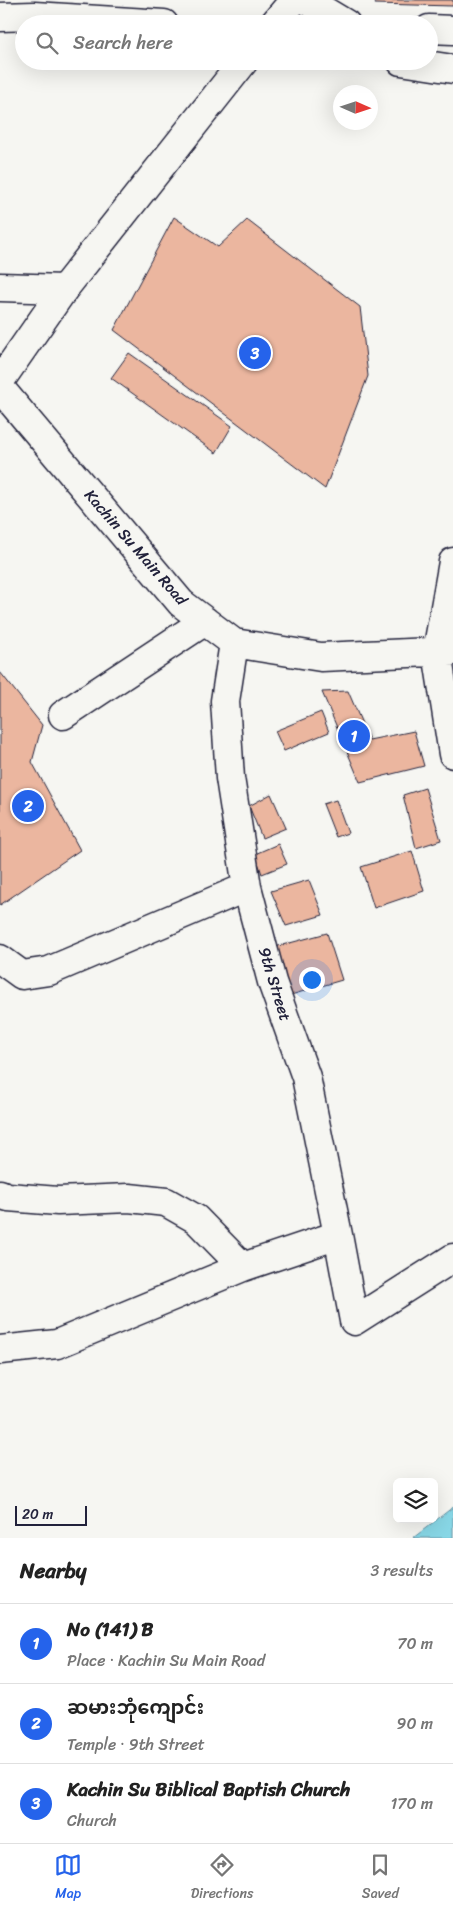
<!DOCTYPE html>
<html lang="en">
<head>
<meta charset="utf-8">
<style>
  body { margin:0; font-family:Sriracha,"Noto Sans Myanmar",sans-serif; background:#f6f6f6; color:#222 }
  .controls { position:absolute; right:15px; bottom:15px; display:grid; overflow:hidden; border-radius:8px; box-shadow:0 5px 20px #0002 }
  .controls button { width:45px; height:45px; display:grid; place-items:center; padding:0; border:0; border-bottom:1px solid #e0e0e0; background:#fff; color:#222; font:25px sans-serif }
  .compass { position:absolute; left:333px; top:85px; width:45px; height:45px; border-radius:50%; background:#fff; box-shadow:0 5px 20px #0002; rotate:93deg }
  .scale { position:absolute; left:15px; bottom:12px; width:72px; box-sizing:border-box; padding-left:5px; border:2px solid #22223b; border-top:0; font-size:14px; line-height:18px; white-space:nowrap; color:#22223b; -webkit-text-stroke:4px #f6f6f2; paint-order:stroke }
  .you { position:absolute; left:311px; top:979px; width:18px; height:18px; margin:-12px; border:4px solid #fff; border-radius:50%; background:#1a73e8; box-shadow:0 0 0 8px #1a73e833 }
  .badge { display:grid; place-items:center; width:32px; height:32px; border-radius:50%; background:#2563eb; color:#fff; font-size:16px; font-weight:700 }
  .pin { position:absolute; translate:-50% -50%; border:2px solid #fff; box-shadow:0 1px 5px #0006 }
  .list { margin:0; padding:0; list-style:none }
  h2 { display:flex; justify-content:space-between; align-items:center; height:65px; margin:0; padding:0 20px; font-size:21px }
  h2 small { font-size:16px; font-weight:400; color:#767676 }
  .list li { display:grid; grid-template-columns:32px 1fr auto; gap:15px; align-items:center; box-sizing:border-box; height:80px; padding:0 20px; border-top:1px solid #e0e0e0 }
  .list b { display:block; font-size:19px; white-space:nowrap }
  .list p { margin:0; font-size:16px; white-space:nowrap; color:#767676 }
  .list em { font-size:16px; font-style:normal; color:#767676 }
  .icon { flex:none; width:28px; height:28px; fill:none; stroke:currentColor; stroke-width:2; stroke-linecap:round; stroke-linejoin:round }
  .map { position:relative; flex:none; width:453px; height:1538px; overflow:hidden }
  .search { position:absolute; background:#fff; box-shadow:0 5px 20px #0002; left:15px; right:15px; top:15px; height:55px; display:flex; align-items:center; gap:12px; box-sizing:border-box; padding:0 18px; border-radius:28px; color:#767676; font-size:19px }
  .sheet { height:305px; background:#fff }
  nav { display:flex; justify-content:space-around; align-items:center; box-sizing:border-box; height:70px; border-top:1px solid #e0e0e0; background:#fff; font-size:14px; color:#767676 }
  nav a { display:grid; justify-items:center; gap:2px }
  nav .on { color:#2563eb }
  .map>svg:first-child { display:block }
</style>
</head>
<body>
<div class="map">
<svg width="453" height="1538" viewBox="0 0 453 1538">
  <rect width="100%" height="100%" fill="#f6f6f2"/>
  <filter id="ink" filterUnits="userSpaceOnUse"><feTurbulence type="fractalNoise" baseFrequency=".02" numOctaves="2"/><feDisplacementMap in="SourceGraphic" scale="10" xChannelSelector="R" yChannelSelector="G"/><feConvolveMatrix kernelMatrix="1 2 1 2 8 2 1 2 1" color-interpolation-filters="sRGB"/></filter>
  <g filter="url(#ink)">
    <!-- water -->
    <path fill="#88d7e6" stroke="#5f8fa2" d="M 453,1507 L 453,1538 L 413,1538 Z"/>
    <!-- building -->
    <path fill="#ebb69f" stroke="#22223b" d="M 377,0 L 453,0 L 453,6 L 375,4 Z
      M 174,217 L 218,247 L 247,220 L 360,307 L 368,376 L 325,489 L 114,330 Z
      M 129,353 L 232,426 L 216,453 L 111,378 Z
      M 0,672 L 42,725 L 32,762 L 80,850 L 0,905 Z
      M 348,691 L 369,740 L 414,731 L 424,766 L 360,782 L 322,692 Z
      M 321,712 L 329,732 L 284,751 L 275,731 Z
      M 425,788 L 441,840 L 416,848 L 403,795 Z
      M 271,794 L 286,828 L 262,838 L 249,806 Z
      M 336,800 L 348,833 L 336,837 L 323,804 Z
      M 278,844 L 287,864 L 262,874 L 255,854 Z
      M 412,851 L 424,891 L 374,908 L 361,867 Z
      M 309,880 L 323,915 L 286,926 L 271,891 Z
      M 327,933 L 342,980 L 284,997 L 271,948 Z"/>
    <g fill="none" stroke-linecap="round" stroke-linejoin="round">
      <!-- minor casing -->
      <g stroke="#22223b" stroke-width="31">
        <path id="minor" d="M 306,0 L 346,24
          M 0,17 L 34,16 L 164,24
          M 274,24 L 294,0
          M 429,29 L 453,30
          M 401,61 L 453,69
          M 0,287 L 64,289
          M 0,381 L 64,289 L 244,61
          M 0,388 L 181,603 L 234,643 L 321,657 L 453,651
          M 453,562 L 437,652 L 453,754
          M 234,643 L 225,701 L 230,778 L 247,887 L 272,982 L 306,1077 L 338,1235 L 354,1321 L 453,1258
          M 63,715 L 205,621
          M 0,959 L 22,975 L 49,971 L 247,887
          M 0,1194 L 8,1197 L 58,1201 L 129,1198 L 166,1202 L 196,1219 L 243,1267
          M 0,1350 L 57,1344 L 243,1267 L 338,1235"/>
      </g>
      <!-- minor -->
      <use href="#minor" stroke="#f6f6f2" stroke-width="28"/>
    </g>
  </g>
  <g text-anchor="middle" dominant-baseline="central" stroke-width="4" stroke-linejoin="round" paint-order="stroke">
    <!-- street labels -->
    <g font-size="16" fill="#22223b" stroke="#f6f6f2">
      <text transform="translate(136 547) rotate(49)">Kachin Su Main Road</text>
      <text transform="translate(275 984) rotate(73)">9th Street</text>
    </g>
  </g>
</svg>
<div class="controls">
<button><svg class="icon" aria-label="layers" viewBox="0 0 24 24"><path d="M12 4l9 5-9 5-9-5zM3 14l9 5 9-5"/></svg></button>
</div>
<svg class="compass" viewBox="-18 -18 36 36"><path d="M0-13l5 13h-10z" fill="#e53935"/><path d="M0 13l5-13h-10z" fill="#767676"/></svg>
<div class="scale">20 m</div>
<div class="you"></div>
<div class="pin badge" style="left:354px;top:736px">1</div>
<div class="pin badge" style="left:28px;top:806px">2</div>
<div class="pin badge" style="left:255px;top:353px">3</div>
<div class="search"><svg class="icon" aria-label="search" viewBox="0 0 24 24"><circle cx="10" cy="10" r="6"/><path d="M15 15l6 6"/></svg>Search here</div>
</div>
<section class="sheet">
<h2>Nearby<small>3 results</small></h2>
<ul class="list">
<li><span class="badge">1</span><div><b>No (141) B</b><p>Place · Kachin Su Main Road</p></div><em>70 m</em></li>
<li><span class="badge">2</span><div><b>ဆမားဘုံကျောင်း</b><p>Temple · 9th Street</p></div><em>90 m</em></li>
<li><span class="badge">3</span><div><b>Kachin Su Biblical Baptish Church</b><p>Church</p></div><em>170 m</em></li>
</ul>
</section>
<nav>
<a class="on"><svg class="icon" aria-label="map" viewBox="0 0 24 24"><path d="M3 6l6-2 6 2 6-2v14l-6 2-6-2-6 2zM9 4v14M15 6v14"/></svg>Map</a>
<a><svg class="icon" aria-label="directions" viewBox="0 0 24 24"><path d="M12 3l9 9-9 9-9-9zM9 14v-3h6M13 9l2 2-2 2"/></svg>Directions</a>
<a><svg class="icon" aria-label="saved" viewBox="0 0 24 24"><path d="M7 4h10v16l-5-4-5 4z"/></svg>Saved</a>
</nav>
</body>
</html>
